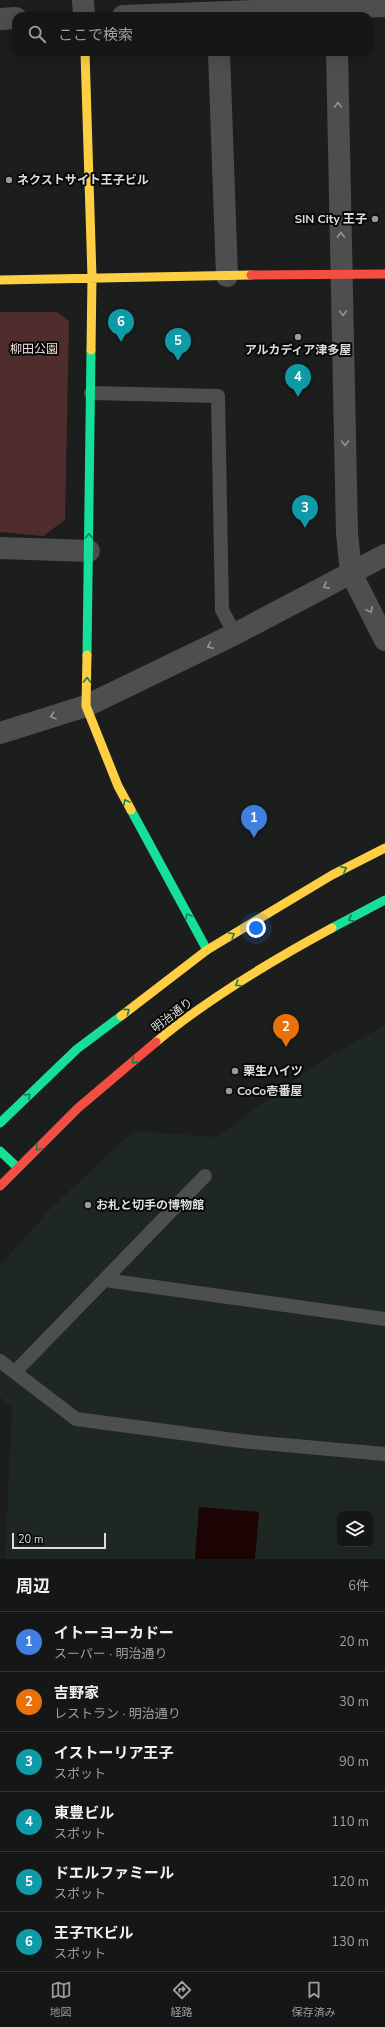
<!DOCTYPE html>
<html lang="ja">
<head>
<meta charset="utf-8">
<style>
  body { margin:0; font-family:"Nunito Sans","Noto Sans JP",sans-serif; background:#1e1f1f; color:#f1f3f6 }
  .controls { position:absolute; right:12px; bottom:12px; display:grid; overflow:hidden; border-radius:8px; box-shadow:0 4px 16px #0002 }
  .controls button { width:36px; height:36px; display:grid; place-items:center; padding:0; border:0; border-bottom:1px solid #343535; background:#151616; color:#f1f3f6; font:20px sans-serif }
  .scale { position:absolute; left:12px; bottom:10px; width:94px; box-sizing:border-box; padding-left:4px; border:2px solid #dcdedd; border-top:0; font-size:11px; line-height:14px; white-space:nowrap; color:#dcdedd; -webkit-text-stroke:3px #070807; paint-order:stroke }
  .you { position:absolute; left:256px; top:928px; width:14px; height:14px; margin:-10px; border:3px solid #fff; border-radius:50%; background:#1a73e8; box-shadow:0 0 0 6px #1a73e833 }
  .badge { display:grid; place-items:center; width:26px; height:26px; border-radius:50%; background:#999a9a; color:#fff; font-size:13px; font-weight:700 }
  .pin { position:absolute; translate:-50% -33px; filter:drop-shadow(0 1px 2px #0008) }
  .pin::after { content:''; position:absolute; top:21px; width:14px; height:12px; background:inherit; clip-path:polygon(0 0,100% 0,50% 100%) }
  .list { margin:0; padding:0; list-style:none }
  h2 { display:flex; justify-content:space-between; align-items:center; height:52px; margin:0; padding:0 16px; font-size:17px }
  h2 small { font-size:13px; font-weight:400; color:#9d9fa1 }
  .list li { display:grid; grid-template-columns:26px 1fr auto; gap:12px; align-items:center; box-sizing:border-box; height:60px; padding:0 16px; border-top:1px solid #343535 }
  .list b { display:block; font-size:15px; white-space:nowrap }
  .list p { margin:0; font-size:13px; white-space:nowrap; color:#9d9fa1 }
  .list em { font-size:13px; font-style:normal; color:#9d9fa1 }
  .icon { flex:none; width:22px; height:22px; fill:none; stroke:currentColor; stroke-width:2; stroke-linecap:round; stroke-linejoin:round }
  .map { position:relative; flex:none; width:385px; height:1559px; overflow:hidden }
  .search { position:absolute; background:#151616; box-shadow:0 4px 16px #0002; left:12px; right:12px; top:12px; height:44px; display:flex; align-items:center; gap:10px; box-sizing:border-box; padding:0 14px; border-radius:12px; color:#9d9fa1; font-size:15px }
  .sheet { height:412px; background:#151616 }
  nav { display:flex; justify-content:space-around; align-items:center; box-sizing:border-box; height:56px; border-top:1px solid #343535; background:#151616; font-size:11px; color:#9d9fa1 }
  nav a { display:grid; justify-items:center; gap:2px }
  nav .on { color:#999a9a }
  .map>svg:first-child { display:block }
</style>
</head>
<body>
<div class="map">
<svg width="385" height="1559" viewBox="0 0 385 1559">
  <rect width="100%" height="100%" fill="#1c1d1d"/>
  <!-- built -->
  <path fill="#1f2723" fill-rule="evenodd" d="M 385,1025 L 385,1559 L 5,1559 L 12,1408 L 0,1397 L 0,1265 L 51,1208 L 133,1131 L 216,1137 L 323,1060 ZM 340,1514 L 370,1514 L 370,1544 L 340,1544 Z"/>
  <!-- green -->
  <path fill="#502d2d" d="M 0,312 L 57,312 L 69,321 L 65,520 L 43,536 L 0,532 Z"/>
  <!-- water -->
  <path fill="#1c0304" d="M 199,1507 L 259,1512 L 255,1559 L 195,1559 Z"/>
  <g fill="none" stroke-linecap="round" stroke-linejoin="round">
    <!-- lane -->
    <path stroke="#4d4f4e" stroke-width="14" d="M 91,393 L 218,396 L 222,610 L 235,634
      M 105,1280 L 385,1319
      M 0,1361 L 76,1419 L 241,1441 L 385,1454
      M 15,1372 L 205,1176"/>
    <!-- street -->
    <path stroke="#4d4f4e" stroke-width="22" d="M 83,0 L 84,16
      M 123,16 L 385,6
      M 0,19 L 16,18
      M 219,52 L 227,276
      M 337,52 L 347,533 L 351,573 L 385,640
      M 0,548 L 89,551
      M 0,733 L 86,706 L 235,634 L 385,555"/>
    <!-- fast -->
    <path stroke="#16e098" stroke-width="9" d="M 87,655 L 91,350
      M 131,810 L 207,950
      M 332,928 L 385,900
      M 0,1123 L 77,1049 L 121,1016
      M 0,1151 L 18,1168"/>
    <!-- slow -->
    <path stroke="#ffcf43" stroke-width="9" d="M 85,52 L 92,277 L 91,350
      M 0,280 L 251,275
      M 87,655 L 86,706 L 118,786 L 131,810
      M 121,1016 L 207,950 L 332,875 L 385,848
      M 156,1042 C 207,999 273,960 332,928"/>
    <!-- jam -->
    <path stroke="#f24e42" stroke-width="9" d="M 251,275 L 385,274
      M 0,1186 L 78,1108 L 156,1042"/>
  </g>
  <!-- one-way arrows -->
  <defs><path id="oneway-chevron" d="M-2-3.5L2.5 0L-2 3.5" fill="none" stroke-width="1.6" stroke-linecap="round" stroke-linejoin="round"/></defs>
  <g stroke="#949696">
    <use href="#oneway-chevron" transform="translate(338 105) rotate(-91)"/>
    <use href="#oneway-chevron" transform="translate(341 235) rotate(-91)"/>
    <use href="#oneway-chevron" transform="translate(343 313) rotate(89)"/>
    <use href="#oneway-chevron" transform="translate(345 443) rotate(89)"/>
    <use href="#oneway-chevron" transform="translate(326 586) rotate(152)"/>
    <use href="#oneway-chevron" transform="translate(370 610) rotate(63)"/>
    <use href="#oneway-chevron" transform="translate(210 646) rotate(154)"/>
    <use href="#oneway-chevron" transform="translate(53 716) rotate(162)"/>
  </g>
  <g stroke="#0f7f57">
    <use href="#oneway-chevron" transform="translate(89 536) rotate(-89)"/>
    <use href="#oneway-chevron" transform="translate(87 680) rotate(-89)"/>
    <use href="#oneway-chevron" transform="translate(126 802) rotate(-118)"/>
    <use href="#oneway-chevron" transform="translate(344 869) rotate(-27)"/>
    <use href="#oneway-chevron" transform="translate(188 916) rotate(-118)"/>
    <use href="#oneway-chevron" transform="translate(351 919) rotate(152)"/>
    <use href="#oneway-chevron" transform="translate(232 935) rotate(-31)"/>
    <use href="#oneway-chevron" transform="translate(238 984) rotate(148)"/>
    <use href="#oneway-chevron" transform="translate(127 1011) rotate(-37)"/>
    <use href="#oneway-chevron" transform="translate(134 1061) rotate(140)"/>
    <use href="#oneway-chevron" transform="translate(28 1096) rotate(-44)"/>
    <use href="#oneway-chevron" transform="translate(38 1148) rotate(135)"/>
  </g>
  <!-- markers -->
  <g fill="#999a9a" stroke="#070807" stroke-width="1.5">
    <circle cx="9" cy="180" r="4"/>
    <circle cx="375" cy="219" r="4"/>
    <circle cx="298" cy="337" r="4"/>
    <circle cx="235" cy="1071" r="4"/>
    <circle cx="229" cy="1091" r="4"/>
    <circle cx="88" cy="1205" r="4"/>
  </g>
  <g text-anchor="middle" dominant-baseline="central" stroke-width="4" stroke-linejoin="round" paint-order="stroke">
    <!-- poi labels -->
    <g font-size="12" font-weight="bold" fill="#dcdedd" stroke="#070807" text-anchor="start">
      <text x="17" y="180">ネクストサイト王子ビル</text>
      <text x="367" y="219" text-anchor="end">SIN City 王子</text>
      <text x="298" y="350" text-anchor="middle">アルカディア津多屋</text>
      <text x="243" y="1071">栗生ハイツ</text>
      <text x="237" y="1091">CoCo壱番屋</text>
      <text x="96" y="1205">お札と切手の博物館</text>
    </g>
    <!-- park labels -->
    <g font-size="12" fill="#f3dedd" stroke="#070807">
      <text x="34" y="349">柳田公園</text>
    </g>
    <!-- street labels -->
    <g font-size="12" fill="#dcdedd" stroke="#070807">
      <text transform="translate(172 1015) rotate(-37)">明治通り</text>
    </g>
  </g>
</svg>
<div class="controls">
<button><svg class="icon" aria-label="layers" viewBox="0 0 24 24"><path d="M12 4l9 5-9 5-9-5zM3 14l9 5 9-5"/></svg></button>
</div>
<div class="scale">20 m</div>
<div class="you"></div>
<div class="pin badge" style="left:254px;top:838px;background:#3f7fe0">1</div>
<div class="pin badge" style="left:286px;top:1047px;background:#e8710a">2</div>
<div class="pin badge" style="left:305px;top:528px;background:#0f9aa8">3</div>
<div class="pin badge" style="left:298px;top:397px;background:#0f9aa8">4</div>
<div class="pin badge" style="left:178px;top:361px;background:#0f9aa8">5</div>
<div class="pin badge" style="left:121px;top:342px;background:#0f9aa8">6</div>
<div class="search"><svg class="icon" aria-label="search" viewBox="0 0 24 24"><circle cx="10" cy="10" r="6"/><path d="M15 15l6 6"/></svg>ここで検索</div>
</div>
<section class="sheet">
<h2>周辺<small>6件</small></h2>
<ul class="list">
<li><span class="badge" style="background:#3f7fe0">1</span><div><b>イトーヨーカドー</b><p>スーパー · 明治通り</p></div><em>20 m</em></li>
<li><span class="badge" style="background:#e8710a">2</span><div><b>吉野家</b><p>レストラン · 明治通り</p></div><em>30 m</em></li>
<li><span class="badge" style="background:#0f9aa8">3</span><div><b>イストーリア王子</b><p>スポット</p></div><em>90 m</em></li>
<li><span class="badge" style="background:#0f9aa8">4</span><div><b>東豊ビル</b><p>スポット</p></div><em>110 m</em></li>
<li><span class="badge" style="background:#0f9aa8">5</span><div><b>ドエルファミール</b><p>スポット</p></div><em>120 m</em></li>
<li><span class="badge" style="background:#0f9aa8">6</span><div><b>王子TKビル</b><p>スポット</p></div><em>130 m</em></li>
</ul>
</section>
<nav>
<a class="on"><svg class="icon" aria-label="map" viewBox="0 0 24 24"><path d="M3 6l6-2 6 2 6-2v14l-6 2-6-2-6 2zM9 4v14M15 6v14"/></svg>地図</a>
<a><svg class="icon" aria-label="directions" viewBox="0 0 24 24"><path d="M12 3l9 9-9 9-9-9zM9 14v-3h6M13 9l2 2-2 2"/></svg>経路</a>
<a><svg class="icon" aria-label="saved" viewBox="0 0 24 24"><path d="M7 4h10v16l-5-4-5 4z"/></svg>保存済み</a>
</nav>
</body>
</html>
